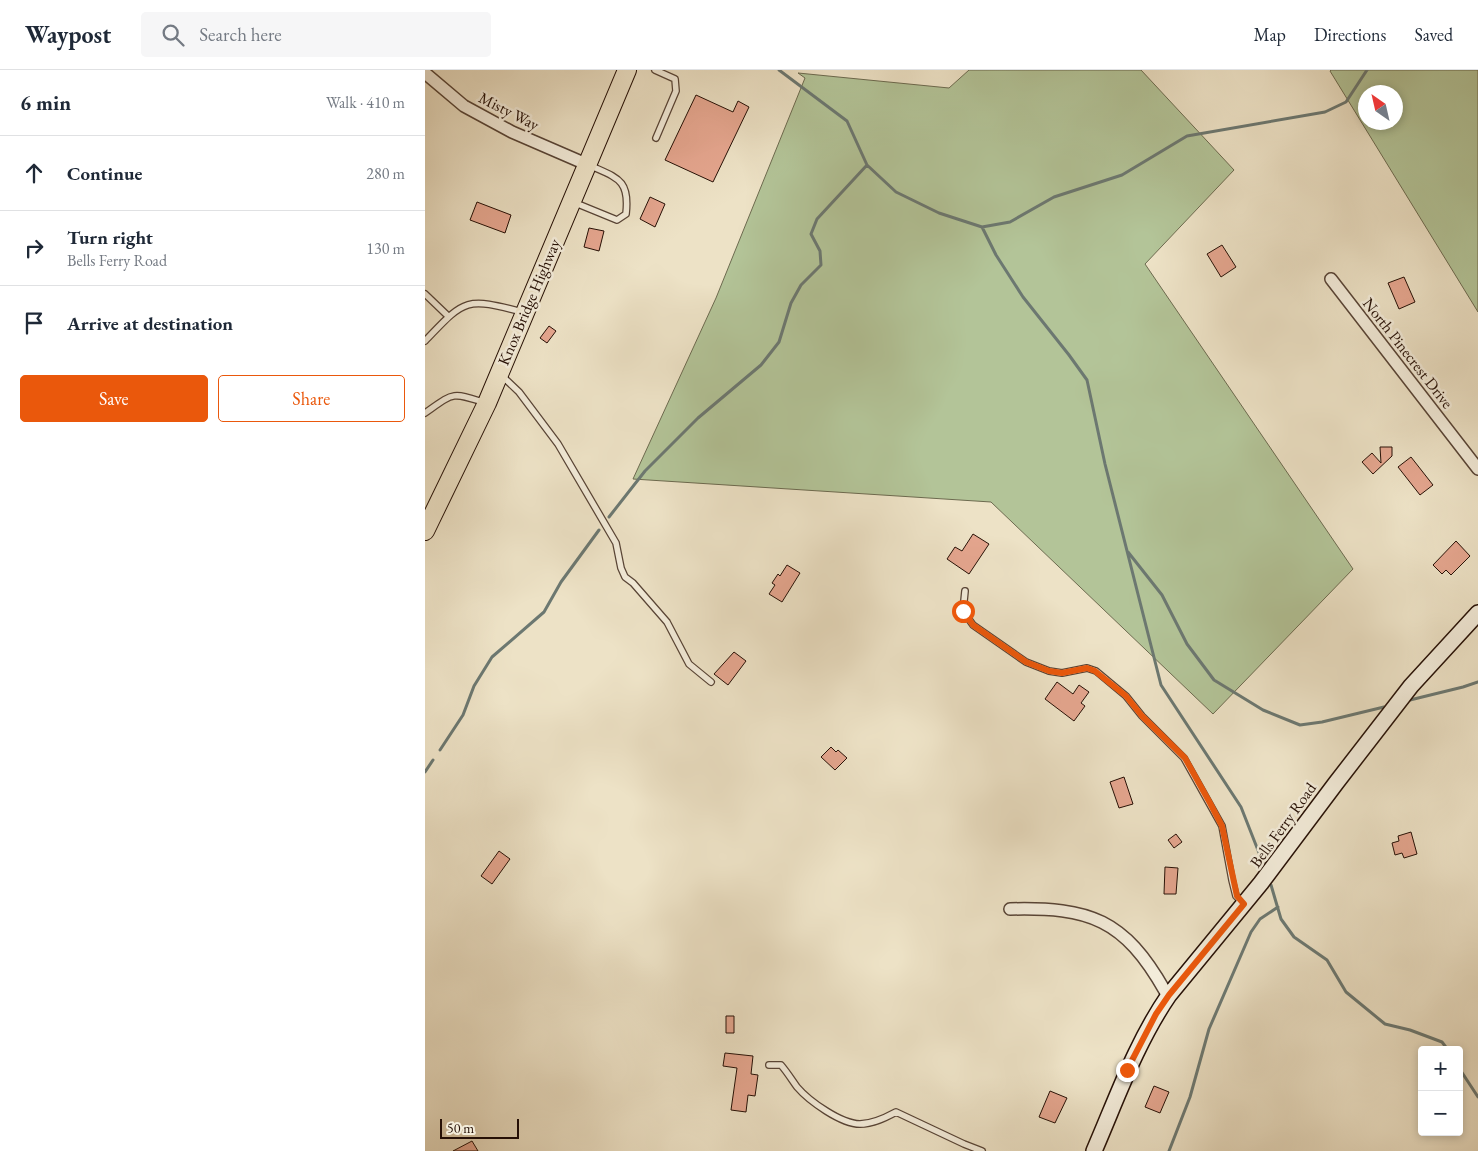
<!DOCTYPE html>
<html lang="en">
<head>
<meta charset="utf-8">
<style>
  body { margin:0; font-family:"EB Garamond",serif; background:#f6f6f7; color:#1f2937 }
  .controls { position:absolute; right:15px; bottom:15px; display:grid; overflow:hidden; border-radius:5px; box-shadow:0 2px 8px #0003 }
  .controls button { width:45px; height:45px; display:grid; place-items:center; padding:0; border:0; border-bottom:1px solid #e0e1e3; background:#fff; color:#1f2937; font:25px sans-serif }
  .compass { position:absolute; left:933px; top:15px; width:45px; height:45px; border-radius:50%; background:#fff; box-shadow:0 2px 8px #0003; rotate:326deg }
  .scale { position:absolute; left:15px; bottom:12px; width:79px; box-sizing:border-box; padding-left:5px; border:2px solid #261006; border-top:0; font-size:14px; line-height:18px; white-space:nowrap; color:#261006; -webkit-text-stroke:4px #f3ecda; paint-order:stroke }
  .stop { position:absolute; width:15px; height:15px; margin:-11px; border:4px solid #ea580c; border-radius:50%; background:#fff }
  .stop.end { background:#ea580c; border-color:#fff; box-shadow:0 1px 5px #0008 }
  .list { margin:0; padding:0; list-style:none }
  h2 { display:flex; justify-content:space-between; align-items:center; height:65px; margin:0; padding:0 20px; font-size:21px }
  h2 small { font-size:16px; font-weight:400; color:#747a83 }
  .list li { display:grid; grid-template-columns:32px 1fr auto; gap:15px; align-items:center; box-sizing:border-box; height:75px; padding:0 20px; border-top:1px solid #e0e1e3 }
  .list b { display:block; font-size:19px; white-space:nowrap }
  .list p { margin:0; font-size:16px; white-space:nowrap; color:#747a83 }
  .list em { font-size:16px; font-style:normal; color:#747a83 }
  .actions { display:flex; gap:10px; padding:15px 20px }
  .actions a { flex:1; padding:11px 0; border:1px solid #ea580c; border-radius:5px; text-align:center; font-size:18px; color:#ea580c }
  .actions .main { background:#ea580c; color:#fff }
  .icon { flex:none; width:28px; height:28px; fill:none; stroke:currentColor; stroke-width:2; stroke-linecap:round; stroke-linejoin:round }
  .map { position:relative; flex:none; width:1053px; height:1081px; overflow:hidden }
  header { display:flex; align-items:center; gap:30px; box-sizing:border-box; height:70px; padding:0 25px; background:#fff; border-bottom:1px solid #e0e1e3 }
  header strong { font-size:24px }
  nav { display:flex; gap:28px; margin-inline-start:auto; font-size:18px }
  .search { width:350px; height:45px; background:#f6f6f7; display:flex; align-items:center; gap:12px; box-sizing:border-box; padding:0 18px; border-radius:5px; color:#747a83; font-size:19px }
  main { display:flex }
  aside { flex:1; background:#fff }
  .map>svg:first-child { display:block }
</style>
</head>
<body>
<header>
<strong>Waypost</strong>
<div class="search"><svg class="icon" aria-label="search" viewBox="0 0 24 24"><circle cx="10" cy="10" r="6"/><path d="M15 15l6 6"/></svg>Search here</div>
<nav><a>Map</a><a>Directions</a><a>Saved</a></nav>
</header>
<main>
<aside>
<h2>6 min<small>Walk · 410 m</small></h2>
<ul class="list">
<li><svg class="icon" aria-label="ahead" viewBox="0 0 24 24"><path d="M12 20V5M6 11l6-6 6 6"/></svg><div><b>Continue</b></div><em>280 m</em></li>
<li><svg class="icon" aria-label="right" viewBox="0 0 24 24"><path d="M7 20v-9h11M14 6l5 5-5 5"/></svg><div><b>Turn right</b><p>Bells Ferry Road</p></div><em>130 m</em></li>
<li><svg class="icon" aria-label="arrive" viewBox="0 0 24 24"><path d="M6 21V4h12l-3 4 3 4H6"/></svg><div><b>Arrive at destination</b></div></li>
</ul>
<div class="actions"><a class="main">Save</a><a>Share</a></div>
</aside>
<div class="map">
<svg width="1053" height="1081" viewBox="0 0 1053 1081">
  <rect width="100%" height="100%" fill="#ede2c6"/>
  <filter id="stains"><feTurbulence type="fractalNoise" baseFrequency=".004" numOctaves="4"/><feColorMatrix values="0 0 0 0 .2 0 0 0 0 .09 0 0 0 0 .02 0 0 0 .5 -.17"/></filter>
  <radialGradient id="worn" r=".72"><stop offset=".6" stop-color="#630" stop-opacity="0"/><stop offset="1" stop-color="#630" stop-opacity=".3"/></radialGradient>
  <!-- green -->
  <path fill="#b3c498" stroke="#6c6a4f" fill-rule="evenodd" d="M 544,0 L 716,0 L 809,100 L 720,194 L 928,499 L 788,644 L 566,432 L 208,409 L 291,228 L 380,8 L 373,3 L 524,18 Z
    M 906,0 L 1053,0 L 1053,242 L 905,1 ZM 941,22 L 971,22 L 971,52 L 941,52 Z"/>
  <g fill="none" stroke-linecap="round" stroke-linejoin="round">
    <!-- stream -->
    <path stroke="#6c7871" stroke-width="3" d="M 354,0 L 422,51 L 442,95 L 471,122 L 514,143 L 557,157 L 585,152 L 629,127 L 697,105 L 762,66 L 900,42 L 921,32 L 942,0
      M 557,157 L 571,185 L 598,227 L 644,285 L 662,310 L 680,394 L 736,615 L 816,737 L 838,793
      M 184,447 L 220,401 L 273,348 L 336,295 L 354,272 L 366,233 L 376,215 L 396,195 L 395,181 L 386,164 L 392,149 L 442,95
      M 703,482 L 737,525 L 762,574 L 789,610 L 838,640 L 875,655 L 897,652 L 959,637
      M 985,630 L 1038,617 L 1053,612
      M 15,680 L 38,645 L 49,616 L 67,587 L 119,542 L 136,512 L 174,460
      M 0,702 L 8,690
      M 846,815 L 856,849 L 869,867 L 902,890 L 921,922 L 960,954 L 985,960 L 1017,972 L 1023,980
      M 1034,998 L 1053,1027
      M 744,1081 L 765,1027 L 784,959 L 826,862 L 835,849 L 853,837"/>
  </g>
  <!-- building -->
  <path fill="#e5a68f" stroke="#261006" d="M 271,25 L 308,42 L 313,31 L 324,37 L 288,112 L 240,90 Z
    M 225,127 L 240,134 L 230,157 L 215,149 Z
    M 52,132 L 86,145 L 80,163 L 45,150 Z
    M 164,158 L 179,161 L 174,181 L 159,177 Z
    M 797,175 L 811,197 L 796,207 L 782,184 Z
    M 979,207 L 990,232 L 974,239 L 963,213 Z
    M 124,256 L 131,261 L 122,273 L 115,268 Z
    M 955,377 L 967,377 L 967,386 L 948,404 L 937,392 L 947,383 L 956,393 Z
    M 986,387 L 1008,415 L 995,425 L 973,397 Z
    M 548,464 L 564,474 L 544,504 L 522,489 L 530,477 L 537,481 Z
    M 1031,471 L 1045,486 L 1026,505 L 1021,500 L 1017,504 L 1008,495 Z
    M 362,495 L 375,503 L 357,532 L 344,524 L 350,515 L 347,513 L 353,504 L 355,506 Z
    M 309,582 L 321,591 L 303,615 L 289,604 Z
    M 632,612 L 648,624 L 654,615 L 664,622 L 656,633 L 660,636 L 649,651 L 620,629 Z
    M 406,677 L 411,682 L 413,680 L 422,688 L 410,700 L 396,687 Z
    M 699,707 L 708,734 L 694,738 L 685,712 Z
    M 986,762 L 992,784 L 979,788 L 977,783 L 970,785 L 967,773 L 974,771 L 973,766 Z
    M 751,764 L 757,772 L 749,778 L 743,770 Z
    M 74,781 L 85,789 L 67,814 L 56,806 Z
    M 740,797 L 753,798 L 751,824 L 739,824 Z
    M 301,946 L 309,946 L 309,963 L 301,963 Z
    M 300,983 L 328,986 L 326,1004 L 333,1005 L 330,1026 L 323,1025 L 321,1042 L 306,1040 L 312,998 L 298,996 Z
    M 729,1016 L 744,1022 L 735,1043 L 720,1037 Z
    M 625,1021 L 642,1028 L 630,1053 L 614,1047 Z
    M 47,1071 L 53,1081 L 28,1081 Z"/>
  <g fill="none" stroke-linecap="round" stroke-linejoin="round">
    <!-- service casing -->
    <g stroke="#584436" stroke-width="8">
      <path id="service" d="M 230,0 L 250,9 L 251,21 L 231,68
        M 148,132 L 192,150 L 201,144 C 205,109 192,108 164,95
        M 0,224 L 23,246
        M 0,271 C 40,229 40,227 97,242
        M 76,305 L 94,322 L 133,374 L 191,473 L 196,498 L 200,507 L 208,513 L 242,552 L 264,594 L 286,612
        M 0,343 C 30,322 26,322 61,333
        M 540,521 L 538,541 L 548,555 L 601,592 L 624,601 L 637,603 L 662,598 L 671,601 L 701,626 L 717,646 L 759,688 L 797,756 L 807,810 L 811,826 L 818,833
        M 344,995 L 356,995 C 362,1002 367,1010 372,1017 C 384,1031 416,1054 435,1054 C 448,1054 460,1048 471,1042 L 539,1074 L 557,1081"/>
    </g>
    <!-- minor casing -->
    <g stroke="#584436" stroke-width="14">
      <path id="minor" d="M 0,3 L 39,36 L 87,62 L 161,94
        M 906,209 L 1053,399
        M 585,839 C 665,837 699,849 740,921 L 744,925"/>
    </g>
    <!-- secondary casing -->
    <g stroke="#261006" stroke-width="18">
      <path id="secondary" d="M 669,1081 C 692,1028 711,973 744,925 L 836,813 L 911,713 L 986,616 L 1053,543"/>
    </g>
    <!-- primary casing -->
    <g stroke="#261006" stroke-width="20">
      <path id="primary" d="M 0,461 L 62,333 L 202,0"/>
    </g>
    <!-- service -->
    <use href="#service" stroke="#f3ecda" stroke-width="5.5"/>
    <!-- minor -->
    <use href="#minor" stroke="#f3ecda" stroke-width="11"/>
    <!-- secondary -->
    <use href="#secondary" stroke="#f3ecda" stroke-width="15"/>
    <!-- primary -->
    <use href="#primary" stroke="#ede2c6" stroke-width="18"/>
  </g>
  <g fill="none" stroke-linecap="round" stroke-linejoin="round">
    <!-- route -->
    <path stroke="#ea580c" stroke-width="6" d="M 538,541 L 548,555 L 601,592 L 624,601 L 637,603 L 662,598 L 670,601 L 701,626 L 717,646 L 760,688 L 785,733 L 797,756 L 812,826 L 819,834 L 744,925 L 731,944 L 702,1000"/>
  </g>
  <g text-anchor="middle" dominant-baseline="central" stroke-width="5" stroke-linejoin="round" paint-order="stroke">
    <!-- street labels -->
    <g font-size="16" fill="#261006" stroke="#f3ecda">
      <text transform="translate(84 41) rotate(27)">Misty Way</text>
      <text transform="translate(104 232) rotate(-67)">Knox Bridge Highway</text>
      <text transform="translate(983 283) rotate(52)">North Pinecrest Drive</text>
      <text transform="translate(858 755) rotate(-54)">Bells Ferry Road</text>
    </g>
  </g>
  <rect width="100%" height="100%" filter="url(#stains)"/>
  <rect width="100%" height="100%" fill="url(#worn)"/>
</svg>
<div class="controls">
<button>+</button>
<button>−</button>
</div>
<svg class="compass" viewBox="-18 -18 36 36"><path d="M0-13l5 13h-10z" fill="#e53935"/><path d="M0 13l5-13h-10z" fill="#747a83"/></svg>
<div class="scale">50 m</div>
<div class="stop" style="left:538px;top:541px"></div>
<div class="stop end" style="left:702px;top:1000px"></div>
</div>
</main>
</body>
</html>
